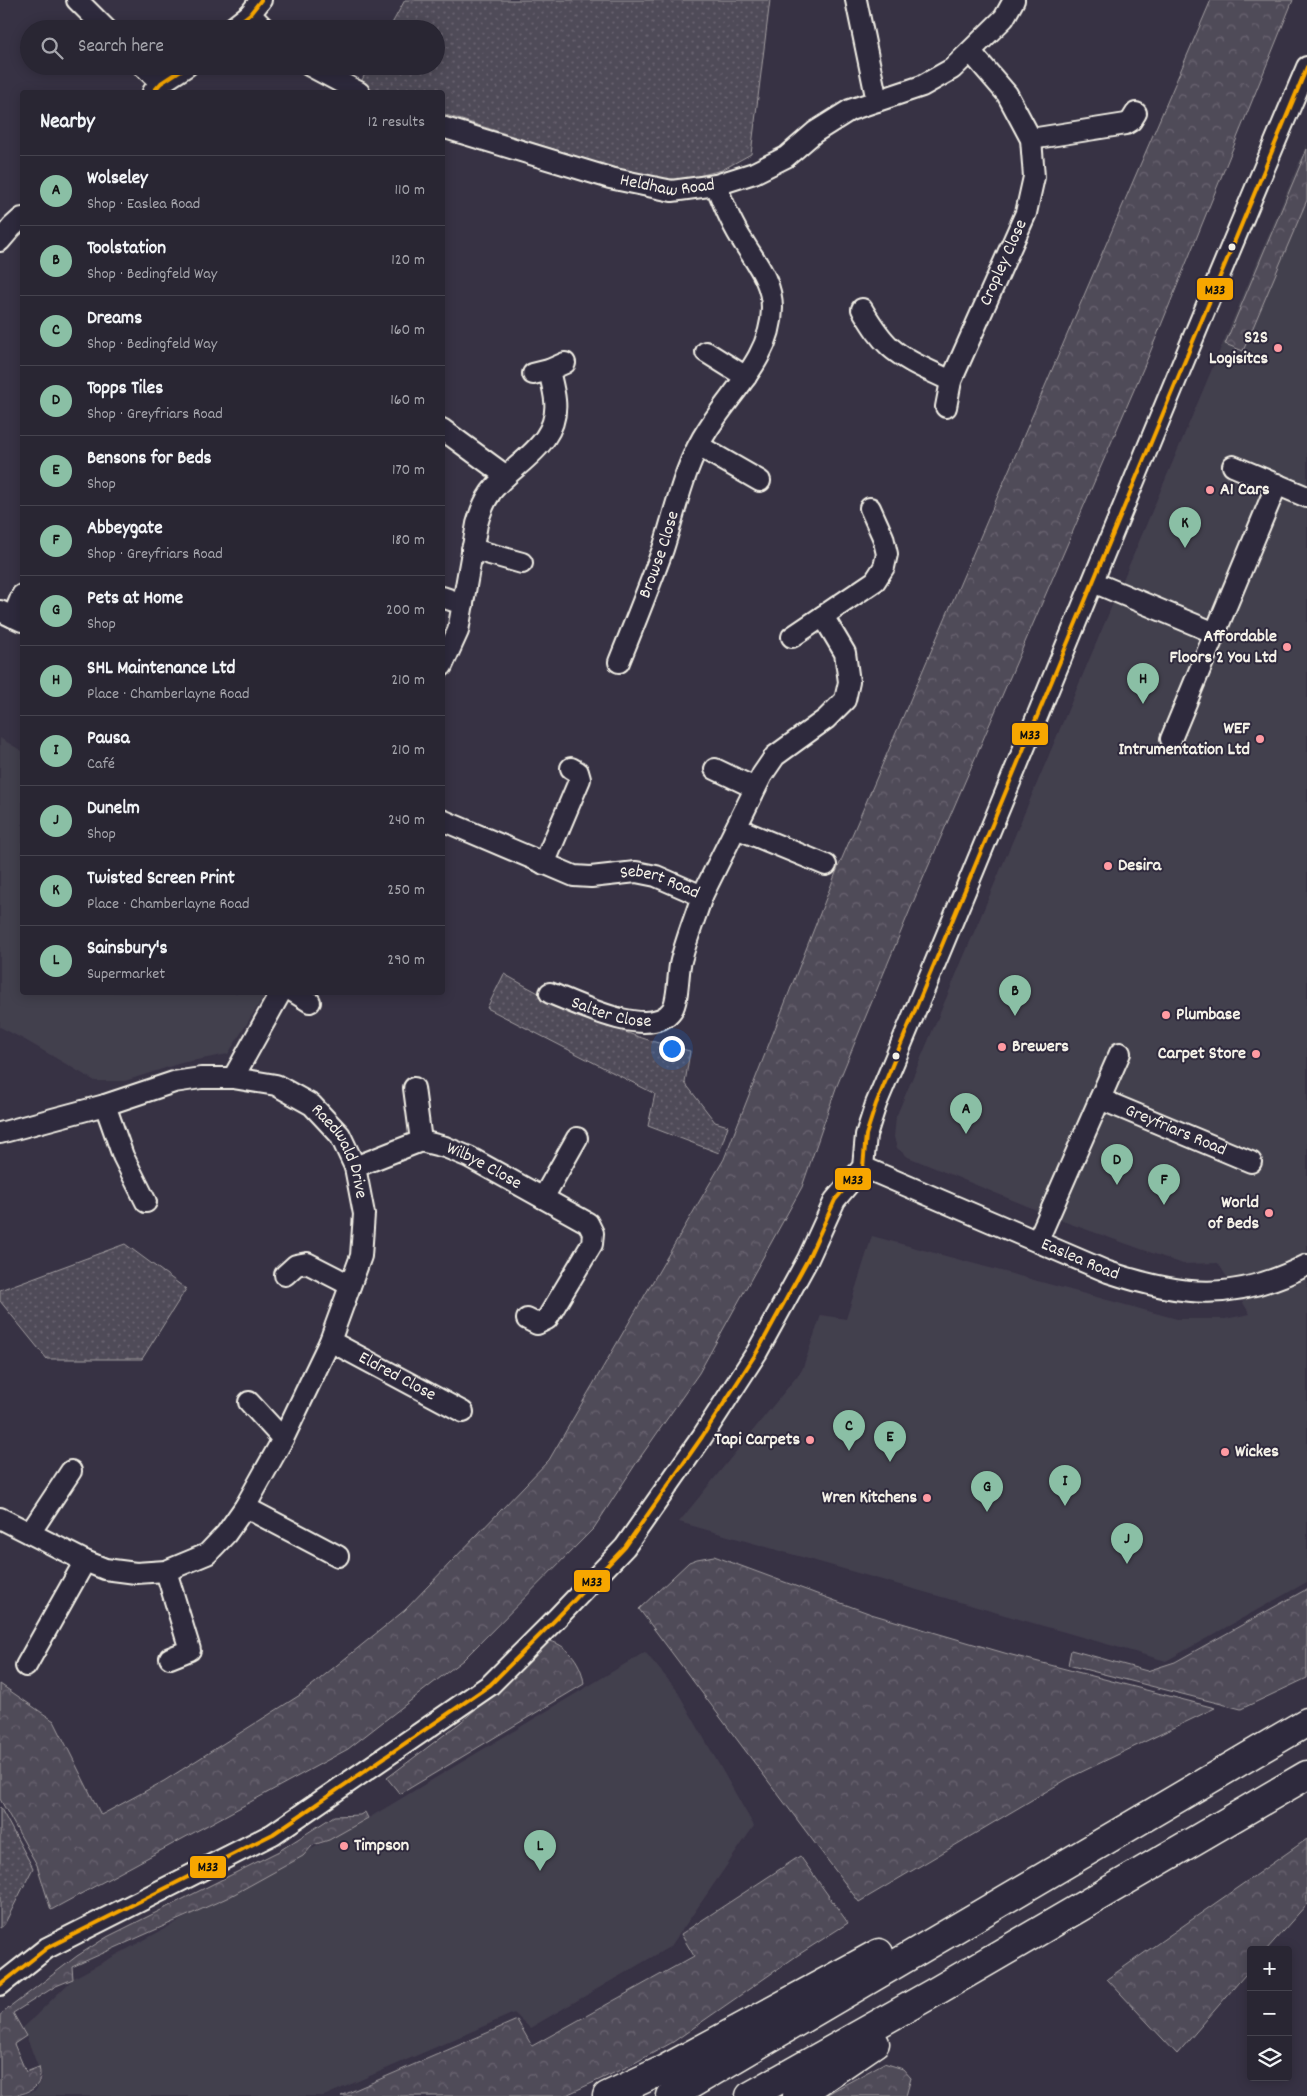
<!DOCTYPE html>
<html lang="en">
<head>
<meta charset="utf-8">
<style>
  body { margin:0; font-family:Dekko,sans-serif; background:#312e3b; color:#f1f3f6 }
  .controls { position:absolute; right:15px; bottom:15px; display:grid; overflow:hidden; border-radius:5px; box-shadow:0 2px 12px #0003 }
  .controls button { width:45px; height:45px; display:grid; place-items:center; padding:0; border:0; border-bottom:1px solid #45434e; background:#292633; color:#f1f3f6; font:25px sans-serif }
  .you { position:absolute; left:671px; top:1048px; width:18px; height:18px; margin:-12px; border:4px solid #fff; border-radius:50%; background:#1a73e8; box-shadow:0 0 0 8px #1a73e833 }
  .badge { display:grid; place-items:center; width:32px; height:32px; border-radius:50%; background:#8abfa5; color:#111; font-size:16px; font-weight:700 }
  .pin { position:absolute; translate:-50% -41px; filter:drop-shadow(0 1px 2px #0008) }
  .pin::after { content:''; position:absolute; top:26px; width:18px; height:15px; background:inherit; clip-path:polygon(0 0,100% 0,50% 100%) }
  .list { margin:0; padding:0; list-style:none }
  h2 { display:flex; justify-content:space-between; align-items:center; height:65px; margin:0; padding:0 20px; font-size:21px }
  h2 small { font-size:16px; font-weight:400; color:#a5a5ac }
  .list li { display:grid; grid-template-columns:32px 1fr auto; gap:15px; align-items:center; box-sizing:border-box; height:70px; padding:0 20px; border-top:1px solid #45434e }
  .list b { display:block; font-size:19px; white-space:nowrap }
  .list p { margin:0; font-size:16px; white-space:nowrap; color:#a5a5ac }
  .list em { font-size:16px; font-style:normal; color:#a5a5ac }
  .icon { flex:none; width:28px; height:28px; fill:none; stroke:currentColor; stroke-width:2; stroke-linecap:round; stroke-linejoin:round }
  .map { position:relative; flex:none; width:1307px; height:2096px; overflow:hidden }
  .search { position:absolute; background:#292633; box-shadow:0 2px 12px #0003; left:20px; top:20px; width:425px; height:55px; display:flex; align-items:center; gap:12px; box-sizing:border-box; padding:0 18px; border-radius:28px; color:#a5a5ac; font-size:19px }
  .panel { position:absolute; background:#292633; box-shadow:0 2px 12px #0003; left:20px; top:90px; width:425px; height:905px; border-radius:5px }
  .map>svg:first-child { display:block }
</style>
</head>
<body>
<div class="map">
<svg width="1307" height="2096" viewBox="0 0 1307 2096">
  <defs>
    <pattern id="grass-dots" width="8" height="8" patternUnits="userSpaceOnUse" patternTransform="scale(1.25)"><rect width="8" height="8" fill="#504b59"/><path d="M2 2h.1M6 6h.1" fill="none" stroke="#6a6571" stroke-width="1.8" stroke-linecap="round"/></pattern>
    <pattern id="forest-crowns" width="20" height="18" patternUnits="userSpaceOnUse" patternTransform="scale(1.25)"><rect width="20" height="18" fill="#504b59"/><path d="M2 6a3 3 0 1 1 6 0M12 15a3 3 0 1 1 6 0" fill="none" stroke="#6a6571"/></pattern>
  </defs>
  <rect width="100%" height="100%" fill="#373244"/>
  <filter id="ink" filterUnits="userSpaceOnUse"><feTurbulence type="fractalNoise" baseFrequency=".02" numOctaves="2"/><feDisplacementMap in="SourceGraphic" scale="10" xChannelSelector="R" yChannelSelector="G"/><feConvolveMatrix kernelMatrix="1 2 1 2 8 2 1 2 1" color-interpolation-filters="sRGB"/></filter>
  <g filter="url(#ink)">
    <!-- built -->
    <path fill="#433f4e" d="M 1307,144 L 1307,1582 L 1166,1661 L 679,1522 L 802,1370 L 821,1315 L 846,1319 L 872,1236 L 1177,1319 L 1225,1319 L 1250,1314 L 1218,1263 L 1183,1264 L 1068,1223 L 908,1157 L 897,1148 L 894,1137 L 896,1117 Z
      M 0,738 L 22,751 L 22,992 L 266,993 L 228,1054 L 181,1063 L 125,1081 L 95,1081 L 25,1040 L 0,1027 Z
      M 645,1652 L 676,1689 L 754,1826 L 671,1946 L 530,2028 L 514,2013 L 324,2096 L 21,2096 L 36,2090 L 42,2077 L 23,2028 L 74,1978 L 372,1816 Z"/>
    <!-- grass -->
    <path fill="url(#grass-dots)" stroke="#a29ea0" d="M 405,0 L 770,0 L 751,154 L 722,170 L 690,178 L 659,180 L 607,166 L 443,114 L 442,92 L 378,92 L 359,86 L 369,66 L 436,66 L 436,29 L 389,29 Z
      M 504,974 C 562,1007 624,1037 690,1051 L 685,1083 L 715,1122 L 728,1126 L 719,1153 L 648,1126 L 655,1094 L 487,1008 Z
      M 125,1244 L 186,1289 L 142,1359 L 47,1359 L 0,1301 L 0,1290 Z
      M 0,1807 L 33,1868 L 4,1925 L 0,1928 Z"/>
    <!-- forest -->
    <path fill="url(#forest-crowns)" stroke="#a29ea0" d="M 1211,0 L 1293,0 L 1149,355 L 922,881 L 836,1088 L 802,1187 L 699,1373 L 637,1462 L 594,1528 L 463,1660 L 348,1749 L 51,1910 L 37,1865 L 0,1799 L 0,1684 L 54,1721 L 101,1815 L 164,1781 L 300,1695 L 405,1610 L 549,1460 L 724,1159 L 837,870 Z
      M 1307,149 L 1307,200 L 1243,351 L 1225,344 Z
      M 714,1556 L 871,1614 L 1008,1654 L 1215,1708 L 1069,1778 L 859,1902 L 639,1609 L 689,1562 L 697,1559 Z
      M 1307,1589 L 1307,1678 L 1241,1709 L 1068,1665 L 1071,1650 L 1147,1671 L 1175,1662 Z
      M 550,1641 C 569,1646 582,1664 584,1684 L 400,1794 L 387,1778 L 461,1722 L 509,1680 Z
      M 365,1812 L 368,1818 L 329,1840 L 313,1845 L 303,1856 L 229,1897 L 72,1967 L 73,1979 L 56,1986 L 13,2013 L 26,2036 L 14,2044 L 26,2072 L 39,2067 C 46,2093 18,2096 0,2096 L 0,2015 L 77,1956 L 107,1937 L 279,1851 L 334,1816 L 360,1815 Z
      M 1307,1839 L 1307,1904 L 1266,1950 L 1251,1950 L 1251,1968 L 1177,2054 L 1107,1979 Z
      M 800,1856 L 848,1923 L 798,1955 L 673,2042 L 629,2066 L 564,2096 L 341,2096 L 517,2020 L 532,2046 L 694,1956 L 681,1934 Z
      M 884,2063 L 903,2069 L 911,2078 L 906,2096 L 824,2096 Z"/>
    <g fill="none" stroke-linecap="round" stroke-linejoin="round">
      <!-- minor casing -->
      <g stroke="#f4f1e8" stroke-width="24">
        <g id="minor">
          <path d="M 77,0 L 106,29"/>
          <path d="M 856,0 L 877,101"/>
          <path d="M 250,14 L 265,29"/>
          <path d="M 231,29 L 250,14 L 261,0"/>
          <path d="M 143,66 L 161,83"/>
          <path d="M 310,66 L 359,92"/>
          <path d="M 153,92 L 161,83 L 187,66"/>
          <path id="s1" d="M 442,127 L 610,178 L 672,191 L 716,185 L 754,173 L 786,157 L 815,132 L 850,110 L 922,86 L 952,69 L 1004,18 L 1014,0"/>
          <path d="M 1031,139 L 1126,124 L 1131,121 L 1136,113"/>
          <path d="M 0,241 L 12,227 L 22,218"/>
          <path d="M 862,309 C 870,322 878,336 890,347 C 907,362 931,371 951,381"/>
          <path d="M 706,352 L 746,377"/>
          <path d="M 533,374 L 549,370 L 565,363"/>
          <path id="s2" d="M 946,407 L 951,381 L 1026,213 L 1034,177 L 1031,139 L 1007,94 L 971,52"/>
          <path d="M 442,429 L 506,476"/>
          <path d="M 699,446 L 760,481"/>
          <path d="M 1233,466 L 1307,497"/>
          <path d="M 472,549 L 522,563"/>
          <path d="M 1093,582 L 1215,633"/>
          <path d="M 442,597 L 463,604"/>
          <path d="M 0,611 L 22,621"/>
          <path d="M 13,617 L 22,595"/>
          <path d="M 792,637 L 875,581 L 884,567 L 887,554 L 883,537 L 870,508"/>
          <path id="s3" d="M 619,662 C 634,625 649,587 663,549 C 676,509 684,465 708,429 C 732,391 772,356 772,308 C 772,282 757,264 744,243 C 732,225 724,206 716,185"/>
          <path d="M 442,666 L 458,631 L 477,524 C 480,513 484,502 491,492 C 513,463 560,445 555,400 C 554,390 551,380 549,370"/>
          <path d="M 1171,739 L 1277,484"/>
          <path d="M 715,769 L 755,788"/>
          <path id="s4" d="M 442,820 L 574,876 L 591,877 L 636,872 L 656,876 L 702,896 L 762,775 L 775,756 L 826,719 L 845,700 L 849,682 L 845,653 L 823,616"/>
          <path d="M 736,828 L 826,865"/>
          <path d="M 544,864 L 580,779 L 578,772 L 571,768"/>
          <path d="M 294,992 L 310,1002"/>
          <path id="s5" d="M 550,993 C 576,1003 651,1041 672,1010 C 678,1001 678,976 680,965 C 685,942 695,918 702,896"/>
          <path d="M 233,1078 L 281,992"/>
          <path d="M 414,1088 L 421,1141"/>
          <path id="s6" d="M 1100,1099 L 1251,1162"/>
          <path d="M 105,1105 L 123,1156 L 146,1202"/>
          <path id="s7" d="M 0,1133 L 105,1105 L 174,1082 L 201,1078 L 233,1078 L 276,1085 L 312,1105 L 340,1135 L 355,1167 L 364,1214 L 361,1256 L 330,1341 L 283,1439 L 245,1507 L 226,1534 L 207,1554 L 166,1571 L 136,1573 L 105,1569 L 85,1561 L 0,1518"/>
          <path id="s8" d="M 355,1167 L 421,1141 L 445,1147 L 469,1157 L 588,1223 L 593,1233 L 592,1244 L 547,1319 L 537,1324 L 527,1319"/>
          <path id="s9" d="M 863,1167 L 1108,1272 C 1183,1297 1234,1302 1307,1265"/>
          <path d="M 543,1198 L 577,1138"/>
          <path d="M 1038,1240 L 1120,1053"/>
          <path d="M 285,1275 L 296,1265 L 307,1263 L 350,1285"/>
          <path id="s10" d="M 330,1341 L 463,1412"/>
          <path d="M 249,1402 L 283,1439"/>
          <path d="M 245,1507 L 338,1556"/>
          <path d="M 30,1533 L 71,1471"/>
          <path d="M 166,1571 L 190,1650 L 170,1658"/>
          <path d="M 26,1666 L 85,1561"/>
          <path d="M 0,1985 L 47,1948 L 273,1834 L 490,1685 L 556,1619 L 625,1547 L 702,1437 L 757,1352 L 808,1259 L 835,1200 L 863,1167 L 866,1135 L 876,1104 C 1022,759 1160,411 1307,67"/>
        </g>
      </g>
      <!-- highway casing -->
      <g stroke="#f4f1e8" stroke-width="31">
        <path id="highway" d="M 607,2096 L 665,2069 L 879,1953
          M 671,2096 L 1307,1722
          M 750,2096 L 933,1993 L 1307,1775
          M 797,2096 L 875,2043"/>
      </g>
      <!-- minor -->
      <use href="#minor" stroke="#2f2a3d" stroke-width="20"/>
      <!-- highway -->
      <use href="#highway" stroke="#2f2a3d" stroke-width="28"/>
      <!-- bus-1 casing -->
      <g stroke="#2f2a3d" stroke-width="8">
        <path id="bus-1" d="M 231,29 L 250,14 L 261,0
          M 153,92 L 161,83 L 187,66
          M 0,1985 L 47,1948 L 273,1834 L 490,1685 L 556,1619 L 625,1547 L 702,1437 L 757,1352 L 808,1259 L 835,1200 L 863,1167 L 866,1135 L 876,1104 L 1307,67"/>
      </g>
      <!-- bus-1 -->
      <use href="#bus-1" stroke="#f7a600" stroke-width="4"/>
    </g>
  </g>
  <!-- markers -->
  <g fill="#f4f1e8" stroke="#2f2a3d" stroke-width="2">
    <circle cx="1232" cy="247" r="4.5"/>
    <circle cx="896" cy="1056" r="4.5"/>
  </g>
  <g fill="#ff9aa2" stroke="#2f2a3d" stroke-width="2">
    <circle cx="1278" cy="348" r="5"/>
    <circle cx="1210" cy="490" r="5"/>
    <circle cx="1287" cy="647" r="5"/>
    <circle cx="1260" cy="739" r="5"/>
    <circle cx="1108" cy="866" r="5"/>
    <circle cx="1166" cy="1015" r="5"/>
    <circle cx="1002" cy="1047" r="5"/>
    <circle cx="1256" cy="1054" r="5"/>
    <circle cx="1269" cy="1213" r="5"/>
    <circle cx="810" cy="1440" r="5"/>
    <circle cx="1225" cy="1452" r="5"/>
    <circle cx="927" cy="1498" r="5"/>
    <circle cx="344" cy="1846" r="5"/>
  </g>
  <g text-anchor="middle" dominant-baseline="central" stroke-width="4" stroke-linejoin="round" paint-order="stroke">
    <!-- street labels -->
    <g font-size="18" fill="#f4f1e8" stroke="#2f2a3d">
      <text stroke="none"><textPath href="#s1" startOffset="234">Heldhaw Road</textPath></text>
      <text stroke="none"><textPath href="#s2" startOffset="156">Cropley Close</textPath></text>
      <text stroke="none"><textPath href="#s3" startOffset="115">Browse Close</textPath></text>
      <text stroke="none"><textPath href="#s4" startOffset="231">Sebert Road</textPath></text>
      <text stroke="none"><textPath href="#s5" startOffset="65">Salter Close</textPath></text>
      <text stroke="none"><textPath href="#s6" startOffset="82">Greyfriars Road</textPath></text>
      <text stroke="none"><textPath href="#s7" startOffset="381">Raedwald Drive</textPath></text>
      <text stroke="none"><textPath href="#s8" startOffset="139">Wilbye Close</textPath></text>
      <text stroke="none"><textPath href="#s9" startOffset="236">Easlea Road</textPath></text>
      <text stroke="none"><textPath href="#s10" startOffset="76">Eldred Close</textPath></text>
    </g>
    <!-- poi labels -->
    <g font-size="18" font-weight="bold" fill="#f4f1e8" stroke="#2f2a3d" text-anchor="end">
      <text x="1268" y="338">S2S<tspan x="1268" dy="21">Logisitcs</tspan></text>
      <text x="1220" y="490" text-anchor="start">A1 Cars</text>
      <text x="1277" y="637">Affordable<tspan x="1277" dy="21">Floors 2 You Ltd</tspan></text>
      <text x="1250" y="729">WEF<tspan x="1250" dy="21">Intrumentation Ltd</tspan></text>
      <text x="1118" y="866" text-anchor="start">Desira</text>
      <text x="1176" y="1015" text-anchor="start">Plumbase</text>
      <text x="1012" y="1047" text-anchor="start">Brewers</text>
      <text x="1246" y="1054">Carpet Store</text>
      <text x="1259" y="1203">World<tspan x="1259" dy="21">of Beds</tspan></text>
      <text x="800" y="1440">Tapi Carpets</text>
      <text x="1235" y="1452" text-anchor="start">Wickes</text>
      <text x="917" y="1498">Wren Kitchens</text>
      <text x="354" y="1846" text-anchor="start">Timpson</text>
    </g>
  </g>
  <g stroke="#2f2a3d" stroke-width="2">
    <rect x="1196" y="277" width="38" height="24" rx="5" fill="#f7a600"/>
    <rect x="1011" y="722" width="38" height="24" rx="5" fill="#f7a600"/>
    <rect x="834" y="1167" width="38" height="24" rx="5" fill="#f7a600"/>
    <rect x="573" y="1569" width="38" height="24" rx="5" fill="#f7a600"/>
    <rect x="189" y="1855" width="38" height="24" rx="5" fill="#f7a600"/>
  </g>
  <g font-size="14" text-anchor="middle" font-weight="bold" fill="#111">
    <text x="1215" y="294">M33</text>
    <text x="1030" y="739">M33</text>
    <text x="853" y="1184">M33</text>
    <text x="592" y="1586">M33</text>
    <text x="208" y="1871">M33</text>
  </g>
</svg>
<div class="controls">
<button>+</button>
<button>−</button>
<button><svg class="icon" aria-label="layers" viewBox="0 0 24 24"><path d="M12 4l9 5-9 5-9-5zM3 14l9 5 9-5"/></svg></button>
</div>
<div class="you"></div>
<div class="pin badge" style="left:966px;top:1134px">A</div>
<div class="pin badge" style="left:1015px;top:1016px">B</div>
<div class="pin badge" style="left:849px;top:1451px">C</div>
<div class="pin badge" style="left:1117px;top:1185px">D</div>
<div class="pin badge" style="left:890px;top:1462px">E</div>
<div class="pin badge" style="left:1164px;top:1205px">F</div>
<div class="pin badge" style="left:987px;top:1512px">G</div>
<div class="pin badge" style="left:1143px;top:704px">H</div>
<div class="pin badge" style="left:1065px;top:1506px">I</div>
<div class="pin badge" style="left:1127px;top:1564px">J</div>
<div class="pin badge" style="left:1185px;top:548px">K</div>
<div class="pin badge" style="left:540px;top:1871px">L</div>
<div class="search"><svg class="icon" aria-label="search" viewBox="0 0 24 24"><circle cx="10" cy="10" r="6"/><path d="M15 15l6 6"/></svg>Search here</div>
<section class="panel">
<h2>Nearby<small>12 results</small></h2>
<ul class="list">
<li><span class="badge">A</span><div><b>Wolseley</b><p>Shop · Easlea Road</p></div><em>110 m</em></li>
<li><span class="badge">B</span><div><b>Toolstation</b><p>Shop · Bedingfeld Way</p></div><em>120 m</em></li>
<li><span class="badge">C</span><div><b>Dreams</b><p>Shop · Bedingfeld Way</p></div><em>160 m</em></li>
<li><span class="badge">D</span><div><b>Topps Tiles</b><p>Shop · Greyfriars Road</p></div><em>160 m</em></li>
<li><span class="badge">E</span><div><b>Bensons for Beds</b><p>Shop</p></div><em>170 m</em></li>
<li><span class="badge">F</span><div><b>Abbeygate</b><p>Shop · Greyfriars Road</p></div><em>180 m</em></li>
<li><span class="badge">G</span><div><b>Pets at Home</b><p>Shop</p></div><em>200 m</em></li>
<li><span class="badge">H</span><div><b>SHL Maintenance Ltd</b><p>Place · Chamberlayne Road</p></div><em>210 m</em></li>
<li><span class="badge">I</span><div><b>Pausa</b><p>Café</p></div><em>210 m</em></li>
<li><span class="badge">J</span><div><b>Dunelm</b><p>Shop</p></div><em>240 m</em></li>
<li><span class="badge">K</span><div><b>Twisted Screen Print</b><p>Place · Chamberlayne Road</p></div><em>250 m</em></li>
<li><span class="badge">L</span><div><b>Sainsbury's</b><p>Supermarket</p></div><em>290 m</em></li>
</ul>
</section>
</div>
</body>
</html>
